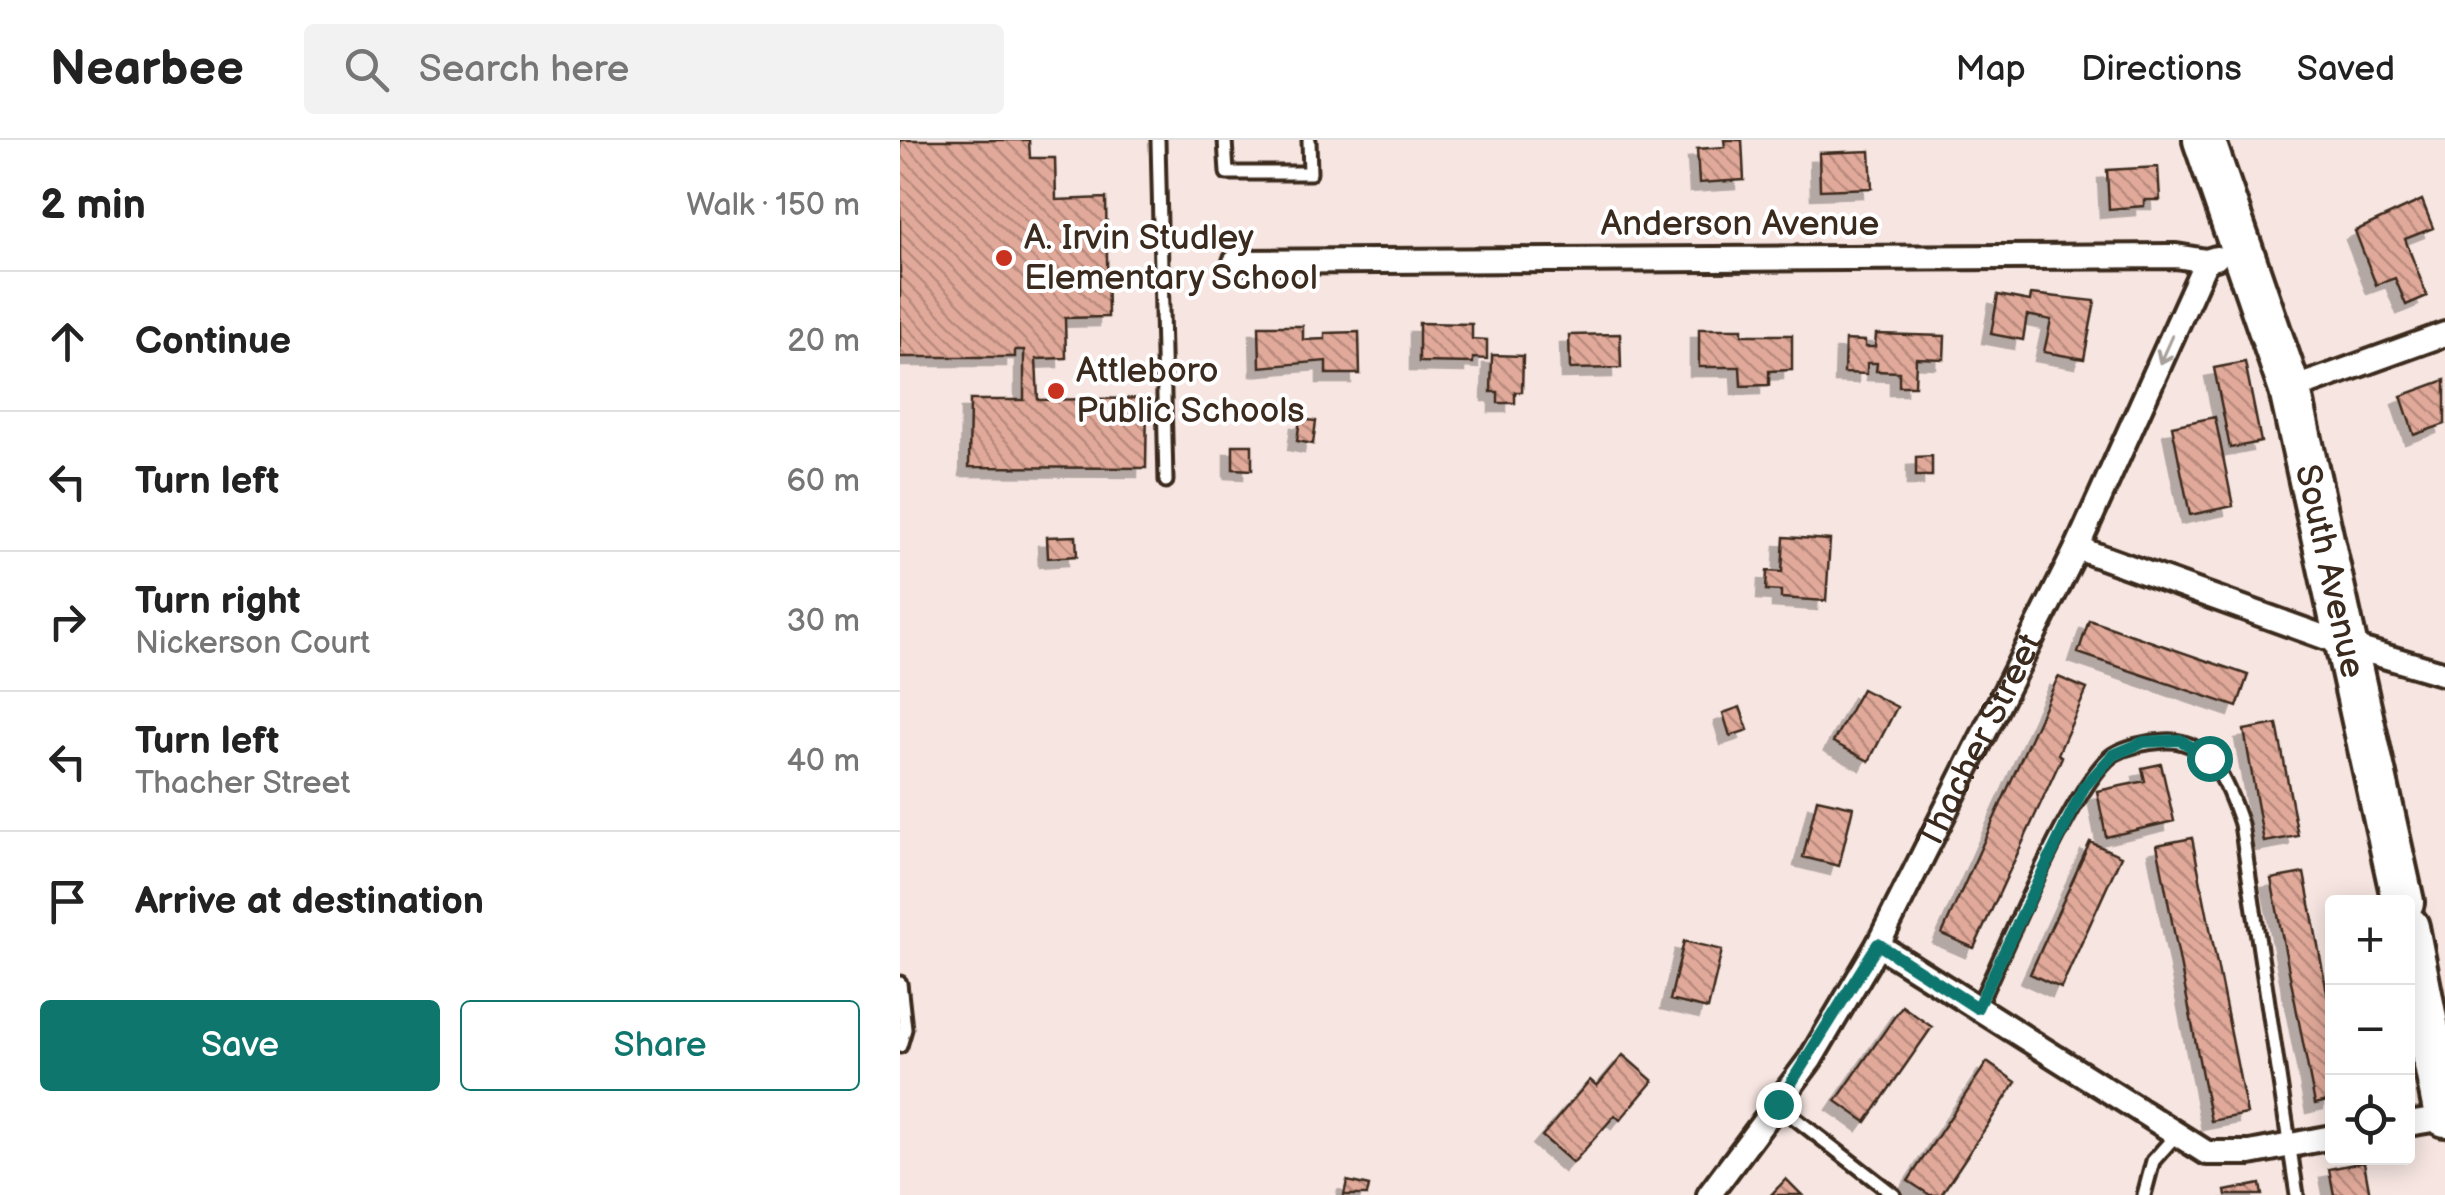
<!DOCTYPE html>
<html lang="en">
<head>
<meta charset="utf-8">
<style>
  body { margin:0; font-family:"Balsamiq Sans",sans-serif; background:#f2f2f2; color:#222 }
  .controls { position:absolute; right:30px; bottom:30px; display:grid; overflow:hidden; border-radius:10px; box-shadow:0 5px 25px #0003 }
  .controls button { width:90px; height:90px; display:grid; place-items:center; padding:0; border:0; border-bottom:2px solid #e0e0e0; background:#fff; color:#222; font:50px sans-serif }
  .stop { position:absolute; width:30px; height:30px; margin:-22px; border:8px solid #0f766e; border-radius:50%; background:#fff }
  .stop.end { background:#0f766e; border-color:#fff; box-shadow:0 2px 10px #0008 }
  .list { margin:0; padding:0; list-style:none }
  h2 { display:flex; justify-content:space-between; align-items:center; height:130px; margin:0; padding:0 40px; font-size:42px }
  h2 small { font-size:32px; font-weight:400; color:#767676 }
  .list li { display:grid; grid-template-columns:65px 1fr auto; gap:30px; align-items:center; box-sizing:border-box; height:140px; padding:0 40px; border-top:2px solid #e0e0e0 }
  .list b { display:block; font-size:38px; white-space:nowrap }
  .list p { margin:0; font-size:32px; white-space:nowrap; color:#767676 }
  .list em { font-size:32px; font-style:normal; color:#767676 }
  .actions { display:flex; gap:20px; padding:30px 40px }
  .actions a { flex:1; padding:22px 0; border:2px solid #0f766e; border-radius:10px; text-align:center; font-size:35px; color:#0f766e }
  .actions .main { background:#0f766e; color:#fff }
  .icon { flex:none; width:55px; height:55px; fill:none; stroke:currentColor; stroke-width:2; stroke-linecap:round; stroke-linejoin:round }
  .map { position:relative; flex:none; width:1545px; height:1055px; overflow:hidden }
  header { display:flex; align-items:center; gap:60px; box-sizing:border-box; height:140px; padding:0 50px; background:#fff; border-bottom:2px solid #e0e0e0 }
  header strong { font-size:48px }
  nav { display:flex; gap:55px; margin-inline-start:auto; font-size:35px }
  .search { width:700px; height:90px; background:#f2f2f2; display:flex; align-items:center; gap:25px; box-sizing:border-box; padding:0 35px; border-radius:10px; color:#767676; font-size:38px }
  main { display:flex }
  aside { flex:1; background:#fff }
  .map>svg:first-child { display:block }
</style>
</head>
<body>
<header>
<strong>Nearbee</strong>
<div class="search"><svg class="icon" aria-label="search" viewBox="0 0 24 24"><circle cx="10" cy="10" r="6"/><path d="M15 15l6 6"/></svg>Search here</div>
<nav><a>Map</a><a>Directions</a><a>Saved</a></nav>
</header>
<main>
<aside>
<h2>2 min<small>Walk · 150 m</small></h2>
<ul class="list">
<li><svg class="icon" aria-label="ahead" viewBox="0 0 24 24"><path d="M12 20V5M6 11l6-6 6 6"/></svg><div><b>Continue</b></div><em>20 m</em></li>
<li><svg class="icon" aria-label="left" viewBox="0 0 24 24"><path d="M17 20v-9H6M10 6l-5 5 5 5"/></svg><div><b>Turn left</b></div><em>60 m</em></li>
<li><svg class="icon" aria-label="right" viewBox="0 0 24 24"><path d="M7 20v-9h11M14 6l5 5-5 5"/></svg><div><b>Turn right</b><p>Nickerson Court</p></div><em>30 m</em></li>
<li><svg class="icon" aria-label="left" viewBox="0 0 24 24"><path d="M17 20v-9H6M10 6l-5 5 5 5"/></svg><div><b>Turn left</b><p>Thacher Street</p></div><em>40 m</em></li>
<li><svg class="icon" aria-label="arrive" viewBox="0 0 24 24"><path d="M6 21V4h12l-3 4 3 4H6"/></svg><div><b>Arrive at destination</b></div></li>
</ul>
<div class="actions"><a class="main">Save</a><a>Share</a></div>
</aside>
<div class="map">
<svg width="1545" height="1055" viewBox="0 0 1545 1055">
  <defs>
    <pattern id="building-back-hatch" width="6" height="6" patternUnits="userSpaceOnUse" patternTransform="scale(2.5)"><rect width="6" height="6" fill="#e1a99a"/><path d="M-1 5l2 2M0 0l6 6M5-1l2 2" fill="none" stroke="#b88a7d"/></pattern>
    <filter id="shadow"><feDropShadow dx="-9" dy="9" stdDeviation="0" flood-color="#0004"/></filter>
  </defs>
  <rect width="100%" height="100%" fill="#f6e5e1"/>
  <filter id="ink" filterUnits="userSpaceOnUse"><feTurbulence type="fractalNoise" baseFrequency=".01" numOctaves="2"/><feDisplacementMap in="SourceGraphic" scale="20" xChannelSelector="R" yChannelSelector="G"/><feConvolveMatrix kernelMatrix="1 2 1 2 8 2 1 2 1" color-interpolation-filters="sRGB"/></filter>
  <g filter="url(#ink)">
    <!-- building -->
    <path fill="url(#building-back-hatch)" stroke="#3b2a1e" stroke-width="2.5" filter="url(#shadow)" d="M 0,0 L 129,0 L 130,18 L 155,18 L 156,60 L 206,58 L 208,177 L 165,178 L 166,218 L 136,219 L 138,260 L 247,258 L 246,328 L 69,327 L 70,260 L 124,260 L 124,210 L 115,210 L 115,217 L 0,217 Z
      M 824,0 L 842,0 L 844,40 L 799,43 L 797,9 L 825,7 Z
      M 970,11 L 972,48 L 920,50 L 919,13 Z
      M 1258,27 L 1260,60 L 1244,60 L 1244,66 L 1209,69 L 1207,30 Z
      M 1522,60 L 1533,88 L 1505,99 L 1527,156 L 1506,165 L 1495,138 L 1476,145 L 1455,91 Z
      M 1131,154 L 1195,161 L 1184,219 L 1144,212 L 1151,180 L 1127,175 L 1123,200 L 1091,194 L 1098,155 L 1130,161 Z
      M 519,183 L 572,184 L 572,199 L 587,200 L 587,219 L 573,218 L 573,223 L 519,222 Z
      M 359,186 L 403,186 L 403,200 L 425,199 L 425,193 L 459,192 L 460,234 L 426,234 L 426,221 L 360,227 Z
      M 799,189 L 842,189 L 842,195 L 892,195 L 892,230 L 869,231 L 869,245 L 841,246 L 840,227 L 799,227 Z
      M 720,194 L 721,228 L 670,229 L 669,195 Z
      M 976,194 L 1045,196 L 1044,219 L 1016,218 L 1015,246 L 999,246 L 999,232 L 976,231 L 977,223 L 967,223 L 967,234 L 944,233 L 945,200 L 965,201 L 965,207 L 975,207 Z
      M 592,215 L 623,216 L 622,252 L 615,252 L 615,263 L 598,263 L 598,252 L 591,252 Z
      M 1345,222 L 1361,302 L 1330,308 L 1314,228 Z
      M 1545,240 L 1545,284 L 1514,295 L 1501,256 Z
      M 1315,277 L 1333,366 L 1290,375 L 1272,286 Z
      M 400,279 L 416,281 L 413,304 L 397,301 Z
      M 333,305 L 352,305 L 352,330 L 333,329 Z
      M 1032,316 L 1032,336 L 1016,336 L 1016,317 Z
      M 176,396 L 177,416 L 148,418 L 147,397 Z
      M 884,397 L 930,400 L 926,461 L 881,458 L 881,451 L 866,450 L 867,431 L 882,432 Z
      M 1189,480 L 1348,535 L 1337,567 L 1178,513 Z
      M 1158,537 L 1187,549 L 1158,614 L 1162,617 L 1074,808 L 1042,794 Z
      M 962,549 L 997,567 L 969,621 L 933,602 Z
      M 840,567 L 848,590 L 830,596 L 823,573 Z
      M 1377,584 L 1398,696 L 1364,702 L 1344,590 Z
      M 1261,624 L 1274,681 L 1206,697 L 1197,651 L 1245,641 L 1242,628 Z
      M 917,659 L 953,667 L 939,726 L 903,717 Z
      M 1292,698 L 1347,974 L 1311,981 L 1257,705 Z
      M 1190,702 L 1221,716 L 1161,848 L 1130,834 Z
      M 1404,733 L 1432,878 L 1432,960 L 1415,964 L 1371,739 Z
      M 784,801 L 822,810 L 808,869 L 770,860 Z
      M 1002,866 L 1032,887 L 966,982 L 936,961 Z
      M 723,915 L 753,941 L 720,980 L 715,975 L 673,1023 L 642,996 L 690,940 L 697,946 Z
      M 1087,922 L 1116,942 L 1041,1055 L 1030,1055 L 1008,1041 Z
      M 1464,1022 L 1470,1055 L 1434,1055 L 1429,1029 Z
      M 886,1039 L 902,1055 L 871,1055 Z
      M 447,1041 L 469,1046 L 467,1055 L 444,1055 Z
      M 1360,1044 L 1362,1055 L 1326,1055 L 1325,1051 Z"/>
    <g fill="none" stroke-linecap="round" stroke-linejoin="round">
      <!-- service casing -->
      <g stroke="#3b2a1e" stroke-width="19">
        <path id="service" d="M 258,0 L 266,341
          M 325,0 L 327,33 L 410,33 L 409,0
          M 0,843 L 5,889 L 0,906
          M 1077,868 C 1103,816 1174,640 1214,614 C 1230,605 1248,602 1265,601 C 1311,598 1329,648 1341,684 L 1397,1055
          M 878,965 L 994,1055
          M 1244,1055 L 1253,1021 L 1275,996"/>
      </g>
      <!-- minor casing -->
      <g stroke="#3b2a1e" stroke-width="30">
        <g id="minor">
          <path d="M 335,122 L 1276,116 L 1306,121 L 1316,118"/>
          <path d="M 1390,250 L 1545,194"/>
          <path d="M 1177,408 L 1446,505 L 1545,534"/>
          <path d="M 978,805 L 1307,1013 L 1350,1013 L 1432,997"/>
          <path d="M 1508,984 L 1545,978"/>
          <path id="s1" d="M 809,1055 L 910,920 L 978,805 L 1177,408 L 1306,121"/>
        </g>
      </g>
      <!-- trunk casing -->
      <g stroke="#3b2a1e" stroke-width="48">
        <g id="trunk">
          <path id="s2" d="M 1304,0 L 1390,250 L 1503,762"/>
          <path d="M 1508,787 L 1545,976"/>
        </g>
      </g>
      <!-- service -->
      <use href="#service" stroke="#fff" stroke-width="11"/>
      <!-- minor -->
      <use href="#minor" stroke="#fff" stroke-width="22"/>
      <!-- trunk -->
      <use href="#trunk" stroke="#fff" stroke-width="40"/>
    </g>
    <!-- one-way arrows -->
    <defs><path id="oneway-shaft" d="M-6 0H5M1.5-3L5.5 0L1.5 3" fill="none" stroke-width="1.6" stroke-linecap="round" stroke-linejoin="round" transform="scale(2.5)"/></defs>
    <use stroke="#a79f9a" href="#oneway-shaft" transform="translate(1266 210) rotate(114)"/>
  </g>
  <g fill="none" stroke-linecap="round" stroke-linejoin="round" filter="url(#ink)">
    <!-- route -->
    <path stroke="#0f766e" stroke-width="12" d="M 878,964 L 978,804 L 1077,868 L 1184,647 L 1213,615 L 1244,602 L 1280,600 L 1309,618"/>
  </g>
  <!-- markers -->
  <g fill="#c8321e" stroke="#fff" stroke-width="4">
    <circle cx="104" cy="118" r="10"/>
    <circle cx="156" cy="251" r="10"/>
  </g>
  <g text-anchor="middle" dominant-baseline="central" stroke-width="8" stroke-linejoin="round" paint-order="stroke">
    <!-- street labels -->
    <g font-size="35" fill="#3b2a1e" stroke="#fff">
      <text x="840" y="84">Anderson Avenue</text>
      <text stroke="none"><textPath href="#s2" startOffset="450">South Avenue</textPath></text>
      <text stroke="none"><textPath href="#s1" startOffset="530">Thacher Street</textPath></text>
    </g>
    <!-- poi labels -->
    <g font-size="35" fill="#3b2a1e" stroke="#fff" text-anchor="start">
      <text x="124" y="98">A. Irvin Studley<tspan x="124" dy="40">Elementary School</tspan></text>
      <text x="176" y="231">Attleboro<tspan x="176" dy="40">Public Schools</tspan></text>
    </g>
  </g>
</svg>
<div class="controls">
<button>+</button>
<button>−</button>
<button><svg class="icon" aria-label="locate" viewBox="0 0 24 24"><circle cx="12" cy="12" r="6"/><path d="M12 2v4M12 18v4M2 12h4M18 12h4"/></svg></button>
</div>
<div class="stop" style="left:1309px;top:618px"></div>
<div class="stop end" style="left:878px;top:964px"></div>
</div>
</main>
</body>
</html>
